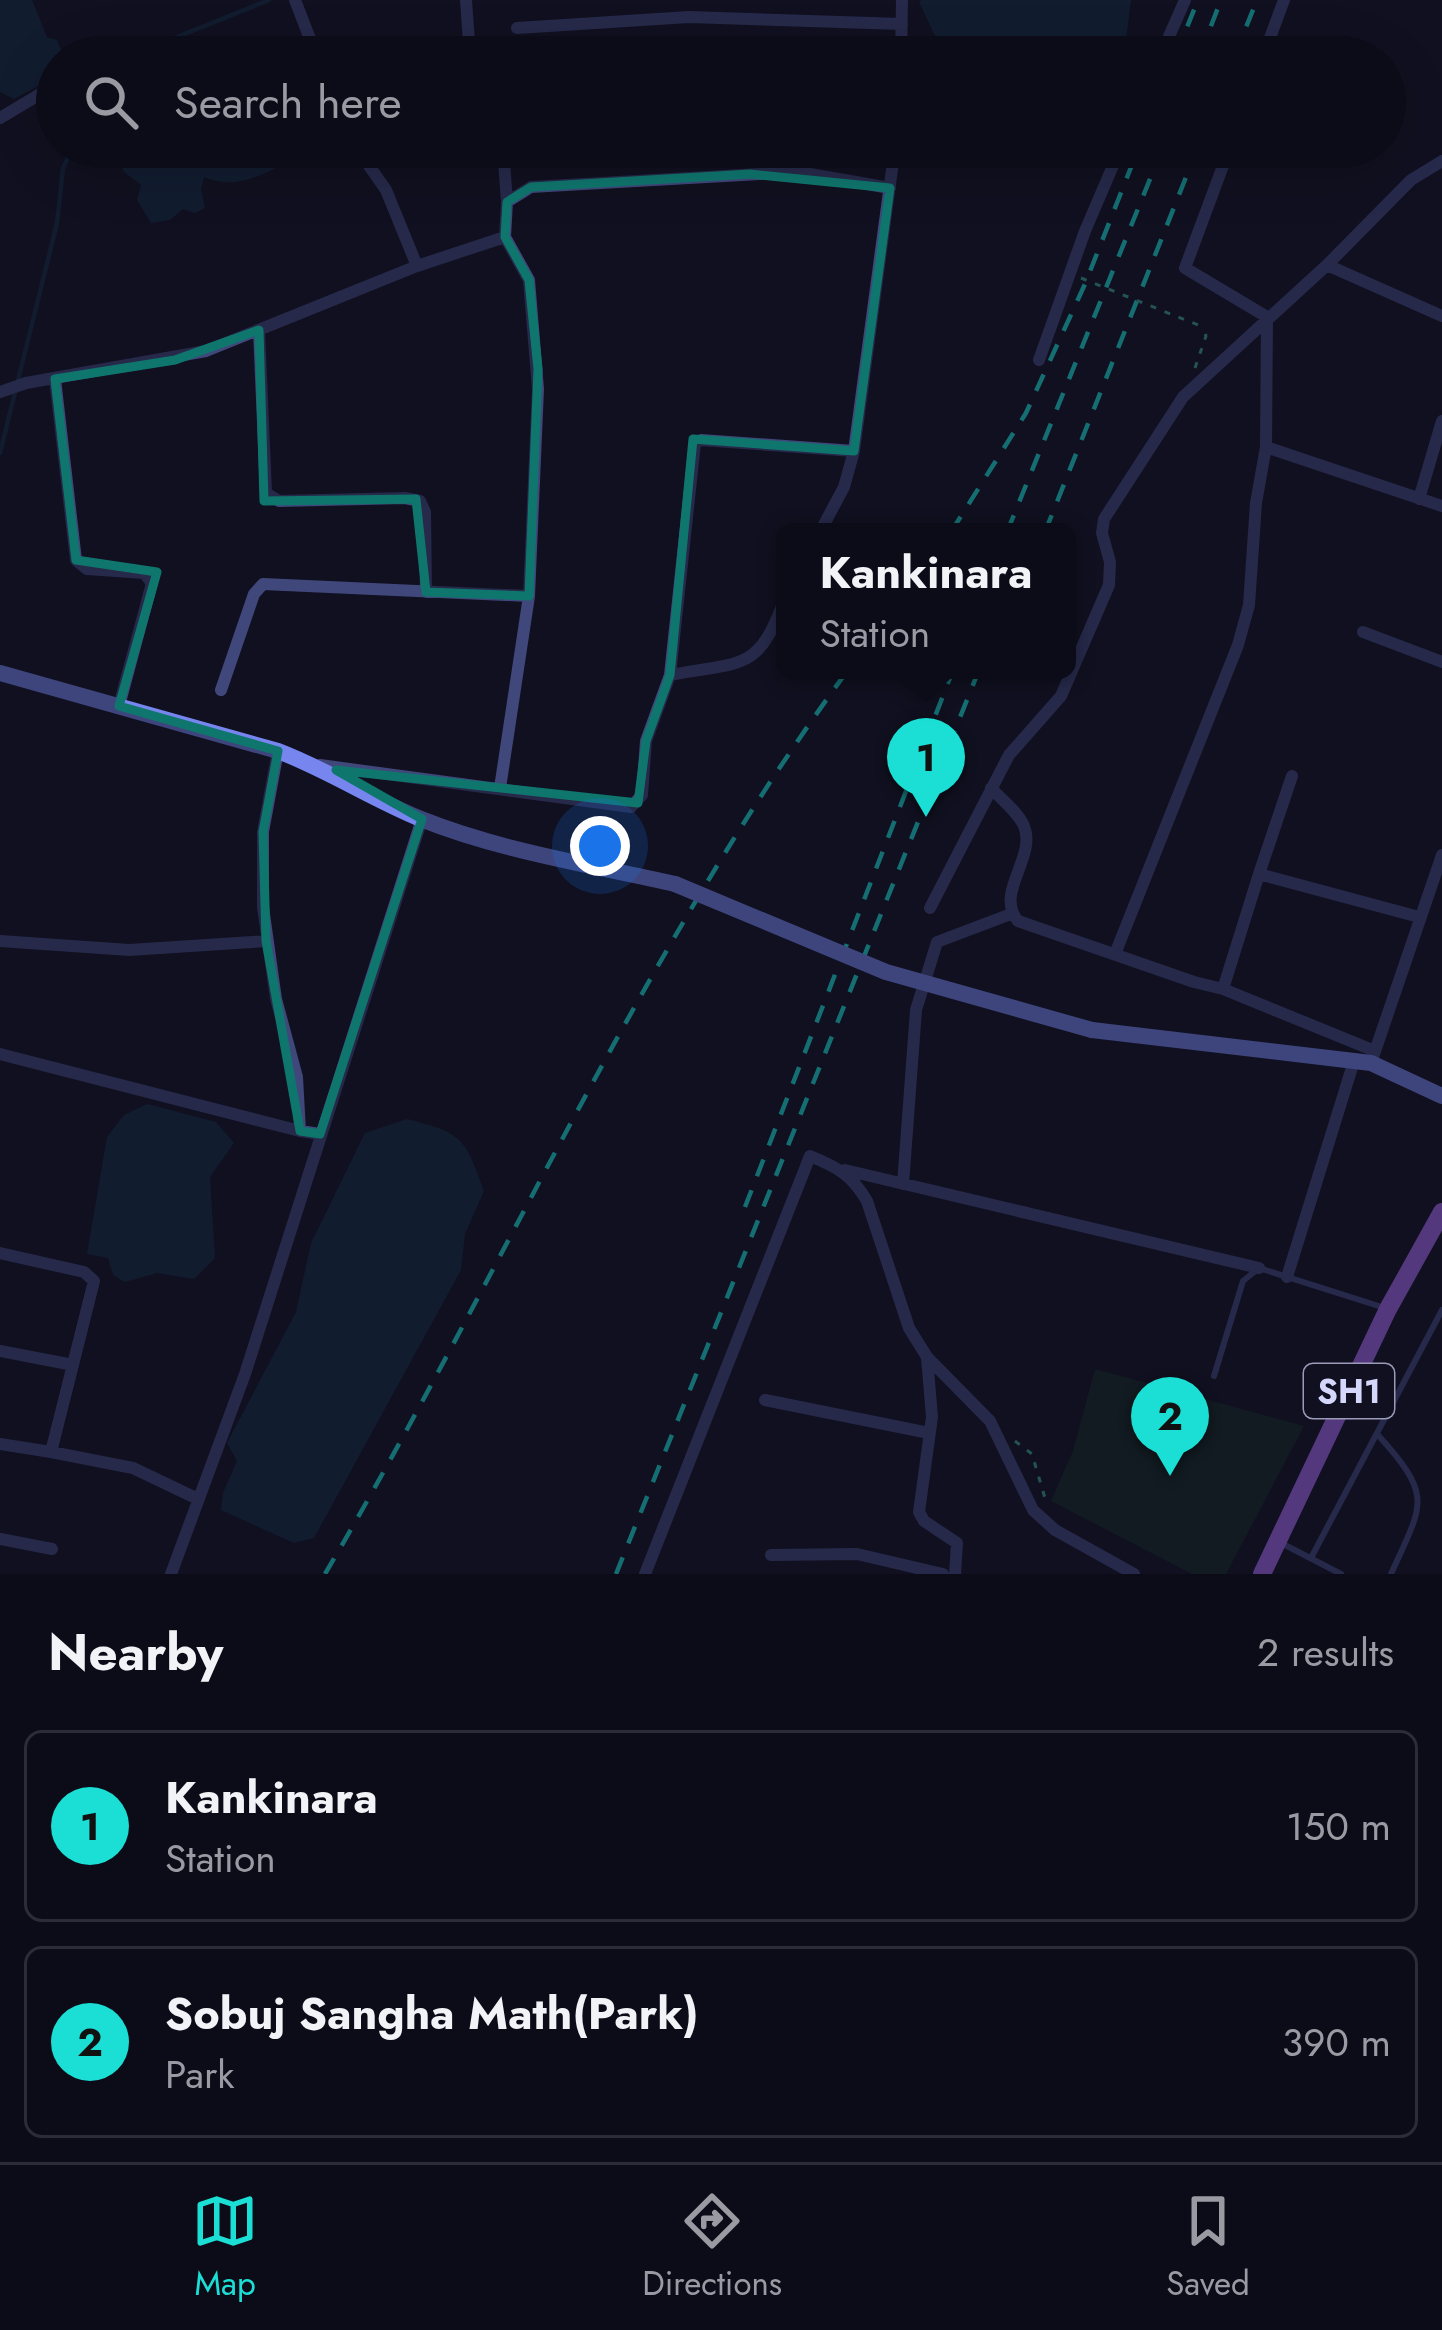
<!DOCTYPE html>
<html lang="en">
<head>
<meta charset="utf-8">
<style>
  body { margin:0; font-family:Jost,sans-serif; background:#1a1a25; color:#f1f3f6 }
  .you { position:absolute; left:600px; top:846px; width:42px; height:42px; margin:-30px; border:9px solid #fff; border-radius:50%; background:#1a73e8; box-shadow:0 0 0 18px #1a73e833 }
  .badge { display:grid; place-items:center; width:78px; height:78px; border-radius:50%; background:#1bdfd4; color:#111; font-size:39px; font-weight:700 }
  .pin { position:absolute; translate:-50% -99px; filter:drop-shadow(0 3px 6px #0008) }
  .pin::after { content:''; position:absolute; top:63px; width:42px; height:36px; background:inherit; clip-path:polygon(0 0,100% 0,50% 100%) }
  .popup { position:absolute; left:776px; top:523px; width:300px; height:156px; box-sizing:border-box; display:grid; place-content:center; border-radius:18px; background:#0c0c18; filter:drop-shadow(0 3px 9px #0005); font-size:39px; white-space:nowrap; color:#9a9ba2 }
  .popup b { font-size:45px; color:#f1f3f6 }
  .popup::after { content:''; position:absolute; left:50%; top:100%; margin-left:-24px; border:24px solid transparent; border-top-color:#0c0c18 }
  .list { margin:0; padding:0; list-style:none }
  h2 { display:flex; justify-content:space-between; align-items:center; height:156px; margin:0; padding:0 48px; font-size:51px }
  h2 small { font-size:39px; font-weight:400; color:#9a9ba2 }
  .list li { display:grid; grid-template-columns:78px 1fr auto; gap:36px; align-items:center; box-sizing:border-box; height:192px; margin:0 24px 24px; padding:0 24px; border:3px solid #2c2c37; border-radius:18px }
  .list b { display:block; font-size:45px; white-space:nowrap }
  .list p { margin:0; font-size:39px; white-space:nowrap; color:#9a9ba2 }
  .list em { font-size:39px; font-style:normal; color:#9a9ba2 }
  .icon { flex:none; width:66px; height:66px; fill:none; stroke:currentColor; stroke-width:2; stroke-linecap:round; stroke-linejoin:round }
  .map { position:relative; flex:none; width:1442px; height:1574px; overflow:hidden }
  .search { position:absolute; background:#0c0c18; box-shadow:0 12px 48px #0002; left:36px; right:36px; top:36px; height:132px; display:flex; align-items:center; gap:30px; box-sizing:border-box; padding:0 42px; border-radius:66px; color:#9a9ba2; font-size:45px }
  .sheet { height:588px; background:#0c0c18 }
  nav { display:flex; justify-content:space-around; align-items:center; box-sizing:border-box; height:168px; border-top:3px solid #2c2c37; background:#0c0c18; font-size:33px; color:#9a9ba2 }
  nav a { display:grid; justify-items:center; gap:6px }
  nav .on { color:#1bdfd4 }
  .map>svg:first-child { display:block }
</style>
</head>
<body>
<div class="map">
<svg width="1442" height="1574" viewBox="0 0 1442 1574">
  <rect width="100%" height="100%" fill="#101020"/>
  <!-- green -->
  <path fill="#142925" d="M 1095,1369 L 1304,1426 L 1226,1574 L 1192,1574 L 1051,1501 L 1073,1451 Z"/>
  <!-- water -->
  <path fill="#132b41" d="M 0,0 L 32,0 L 47,37 L 57,40 L 64,57 L 57,57 L 57,76 L 14,99 L 0,92 Z
    M 922,0 L 1131,0 L 1126,40 L 1013,47 L 937,40 L 919,2 Z
    M 115,147 L 284,147 L 284,164 C 258,177 233,190 204,177 L 201,189 L 205,208 L 195,213 L 183,209 L 170,220 L 151,223 L 137,200 L 141,185 L 124,172 Z
    M 147,1104 L 216,1122 L 234,1143 L 210,1177 L 215,1258 L 194,1279 L 157,1273 L 125,1282 L 113,1275 L 108,1258 L 87,1254 L 107,1137 L 124,1115 Z
    M 407,1119 C 462,1133 465,1137 484,1191 L 465,1234 L 461,1270 L 314,1538 L 294,1543 L 221,1510 L 223,1493 L 237,1461 L 227,1443 L 296,1312 L 311,1243 L 365,1133 Z"/>
  <g fill="none" stroke-linecap="round" stroke-linejoin="round">
    <!-- stream -->
    <path stroke="#132b41" stroke-width="4.5" d="M 144,57 L 177,37 L 269,0
      M 0,453 L 57,223 L 63,168 L 73,147"/>
    <!-- path -->
    <path stroke="#3ca58f" stroke-width="3" stroke-dasharray="6 9" stroke-linecap="butt" d="M 1195,368 L 1206,336 L 1203,327
      M 1015,1441 L 1032,1454 L 1047,1505"/>
    <!-- lane -->
    <path stroke="#40477a" stroke-width="6" d="M 1214,1376 L 1243,1281 L 1259,1268 L 1385,1308
      M 1378,1435 C 1434,1497 1423,1503 1391,1574
      M 1281,1543 L 1341,1574
      M 1311,1558 L 1442,1310"/>
    <!-- street -->
    <path stroke="#40477a" stroke-width="12" d="M 295,0 L 317,57
      M 466,0 L 470,57
      M 517,28 L 689,17 L 902,24
      M 901,57 L 902,0
      M 1160,57 L 1185,0
      M 1263,57 L 1284,0
      M 0,118 L 57,84
      M 356,147 L 386,190 L 417,266
      M 503,147 L 507,202
      M 505,237 L 507,202 L 531,187 L 776,173 L 810,174 L 890,188
      M 1327,265 L 1442,316
      M 259,330 L 266,493 L 279,501 L 405,498 L 420,501 L 425,512 L 426,592
      M 1039,360 L 1085,231 L 1121,147
      M 55,379 L 76,560 L 87,569 L 144,573 L 152,583 L 119,706
      M 0,392 L 26,383 L 206,351 L 417,266 L 505,237 L 529,280 L 538,389 L 529,596 L 500,788
      M 1266,447 L 1442,506
      M 1419,499 L 1442,421
      M 820,532 L 844,487 L 854,451 L 895,147
      M 1363,632 L 1442,662
      M 670,675 L 695,443 L 701,440 L 854,451
      M 221,690 L 254,594 L 263,584 L 529,596
      M 278,751 L 263,832 L 263,907 L 276,999 L 297,1077 L 300,1131 L 320,1134
      M 320,765 L 631,807 L 642,795 L 646,741 L 670,675 C 743,661 758,673 785,598
      M 1292,776 L 1259,874 L 1419,917
      M 991,788 C 1001,799 1018,812 1024,826 C 1037,857 994,893 1018,921 L 1194,982 L 1223,989 L 1259,874
      M 930,908 L 1009,755 L 1061,696 L 1109,585 L 1110,562 L 1102,533 L 1104,519 L 1183,397 L 1327,265 L 1411,180 L 1442,161
      M 0,941 L 129,950 L 266,941
      M 1115,954 L 1238,645 L 1249,605 L 1256,503 L 1266,447 L 1267,317 L 1185,268 L 1230,147
      M 1223,989 L 1375,1051
      M 0,1054 L 300,1131
      M 1371,1063 L 1442,855
      M 845,1170 L 1259,1268
      M 903,1184 L 916,1010 L 937,942 L 1011,914
      M 0,1253 L 84,1272 L 94,1281 L 51,1452 L 0,1444
      M 1287,1277 L 1354,1061
      M 0,1351 L 73,1365
      M 927,1358 L 932,1417 L 919,1512 L 924,1521 L 957,1543 L 955,1574
      M 765,1400 L 929,1433
      M 51,1452 L 133,1468 L 198,1499
      M 0,1539 L 52,1549
      M 771,1555 L 857,1554 L 943,1574
      M 171,1574 L 245,1374 L 422,819
      M 645,1574 L 810,1156 C 837,1167 852,1175 867,1201 L 909,1328 L 927,1357 L 990,1421 L 1033,1510 L 1055,1530 L 1134,1574"/>
    <!-- secondary -->
    <path stroke="#7686ee" stroke-width="16" d="M 0,673 L 278,751 C 328,770 372,799 421,819 C 501,851 591,865 675,884
      M 1092,1030 L 1371,1063 L 1442,1096"/>
    <!-- primary -->
    <path stroke="#a668ed" stroke-width="18" d="M 1262,1574 L 1388,1309 L 1442,1212"/>
    <!-- rail -->
    <path stroke="#1bdfd4" stroke-width="4.5" stroke-dasharray="18 15" stroke-linecap="butt" d="M 1175,57 L 1198,0
      M 1199,57 L 1221,0
      M 1234,57 L 1257,0
      M 951,532 L 1026,413 L 1085,284 L 1139,147
      M 1007,532 L 1163,147
      M 1045,532 L 1198,147
      M 745,1207 L 953,670
      M 325,1574 C 502,1274 641,951 848,670
      M 616,1574 L 979,670"/>
    <!-- path-bridge -->
    <path stroke="#3ca58f" stroke-width="3" stroke-dasharray="6 9" stroke-linecap="butt" d="M 1081,278 L 1203,327"/>
    <!-- secondary-bridge -->
    <path stroke="#7686ee" stroke-width="16" d="M 675,884 L 886,972 L 1092,1030"/>
  </g>
  <!-- marked area -->
  <path d="M0 0H1442V1574H0ZM 750,174 L 890,188 L 854,451 L 693,439 L 670,675 L 646,741 L 638,803 L 336,770 L 422,819 L 320,1134 L 300,1131 L 266,941 L 263,832 L 278,751 L 119,706 L 157,572 L 76,560 L 55,379 L 175,360 L 259,330 L 264,501 L 416,499 L 426,592 L 529,596 L 538,369 L 529,280 L 505,237 L 507,202 L 531,187 Z" fill="#101020" fill-opacity=".55" fill-rule="evenodd"/>
  <path fill="none" stroke="#0f766e" stroke-width="9" stroke-linejoin="round" d="M 750,174 L 890,188 L 854,451 L 693,439 L 670,675 L 646,741 L 638,803 L 336,770 L 422,819 L 320,1134 L 300,1131 L 266,941 L 263,832 L 278,751 L 119,706 L 157,572 L 76,560 L 55,379 L 175,360 L 259,330 L 264,501 L 416,499 L 426,592 L 529,596 L 538,369 L 529,280 L 505,237 L 507,202 L 531,187 Z"/>
  <g text-anchor="middle" dominant-baseline="central" stroke-width="9" stroke-linejoin="round" paint-order="stroke">
    <!-- shield labels -->
    <rect fill="#101020" stroke="#999bb9" stroke-width="3" x="1304" y="1364" width="90" height="54" rx="9"/>
    <g font-size="33" font-weight="bold" fill="#d4d6fa">
      <text x="1349" y="1391">SH1</text>
    </g>
  </g>
</svg>
<div class="you"></div>
<div class="pin badge" style="left:926px;top:817px">1</div>
<div class="popup"><b>Kankinara</b>Station</div>
<div class="pin badge" style="left:1170px;top:1476px">2</div>
<div class="search"><svg class="icon" aria-label="search" viewBox="0 0 24 24"><circle cx="10" cy="10" r="6"/><path d="M15 15l6 6"/></svg>Search here</div>
</div>
<section class="sheet">
<h2>Nearby<small>2 results</small></h2>
<ul class="list">
<li><span class="badge">1</span><div><b>Kankinara</b><p>Station</p></div><em>150 m</em></li>
<li><span class="badge">2</span><div><b>Sobuj Sangha Math(Park)</b><p>Park</p></div><em>390 m</em></li>
</ul>
</section>
<nav>
<a class="on"><svg class="icon" aria-label="map" viewBox="0 0 24 24"><path d="M3 6l6-2 6 2 6-2v14l-6 2-6-2-6 2zM9 4v14M15 6v14"/></svg>Map</a>
<a><svg class="icon" aria-label="directions" viewBox="0 0 24 24"><path d="M12 3l9 9-9 9-9-9zM9 14v-3h6M13 9l2 2-2 2"/></svg>Directions</a>
<a><svg class="icon" aria-label="saved" viewBox="0 0 24 24"><path d="M7 4h10v16l-5-4-5 4z"/></svg>Saved</a>
</nav>
</body>
</html>
